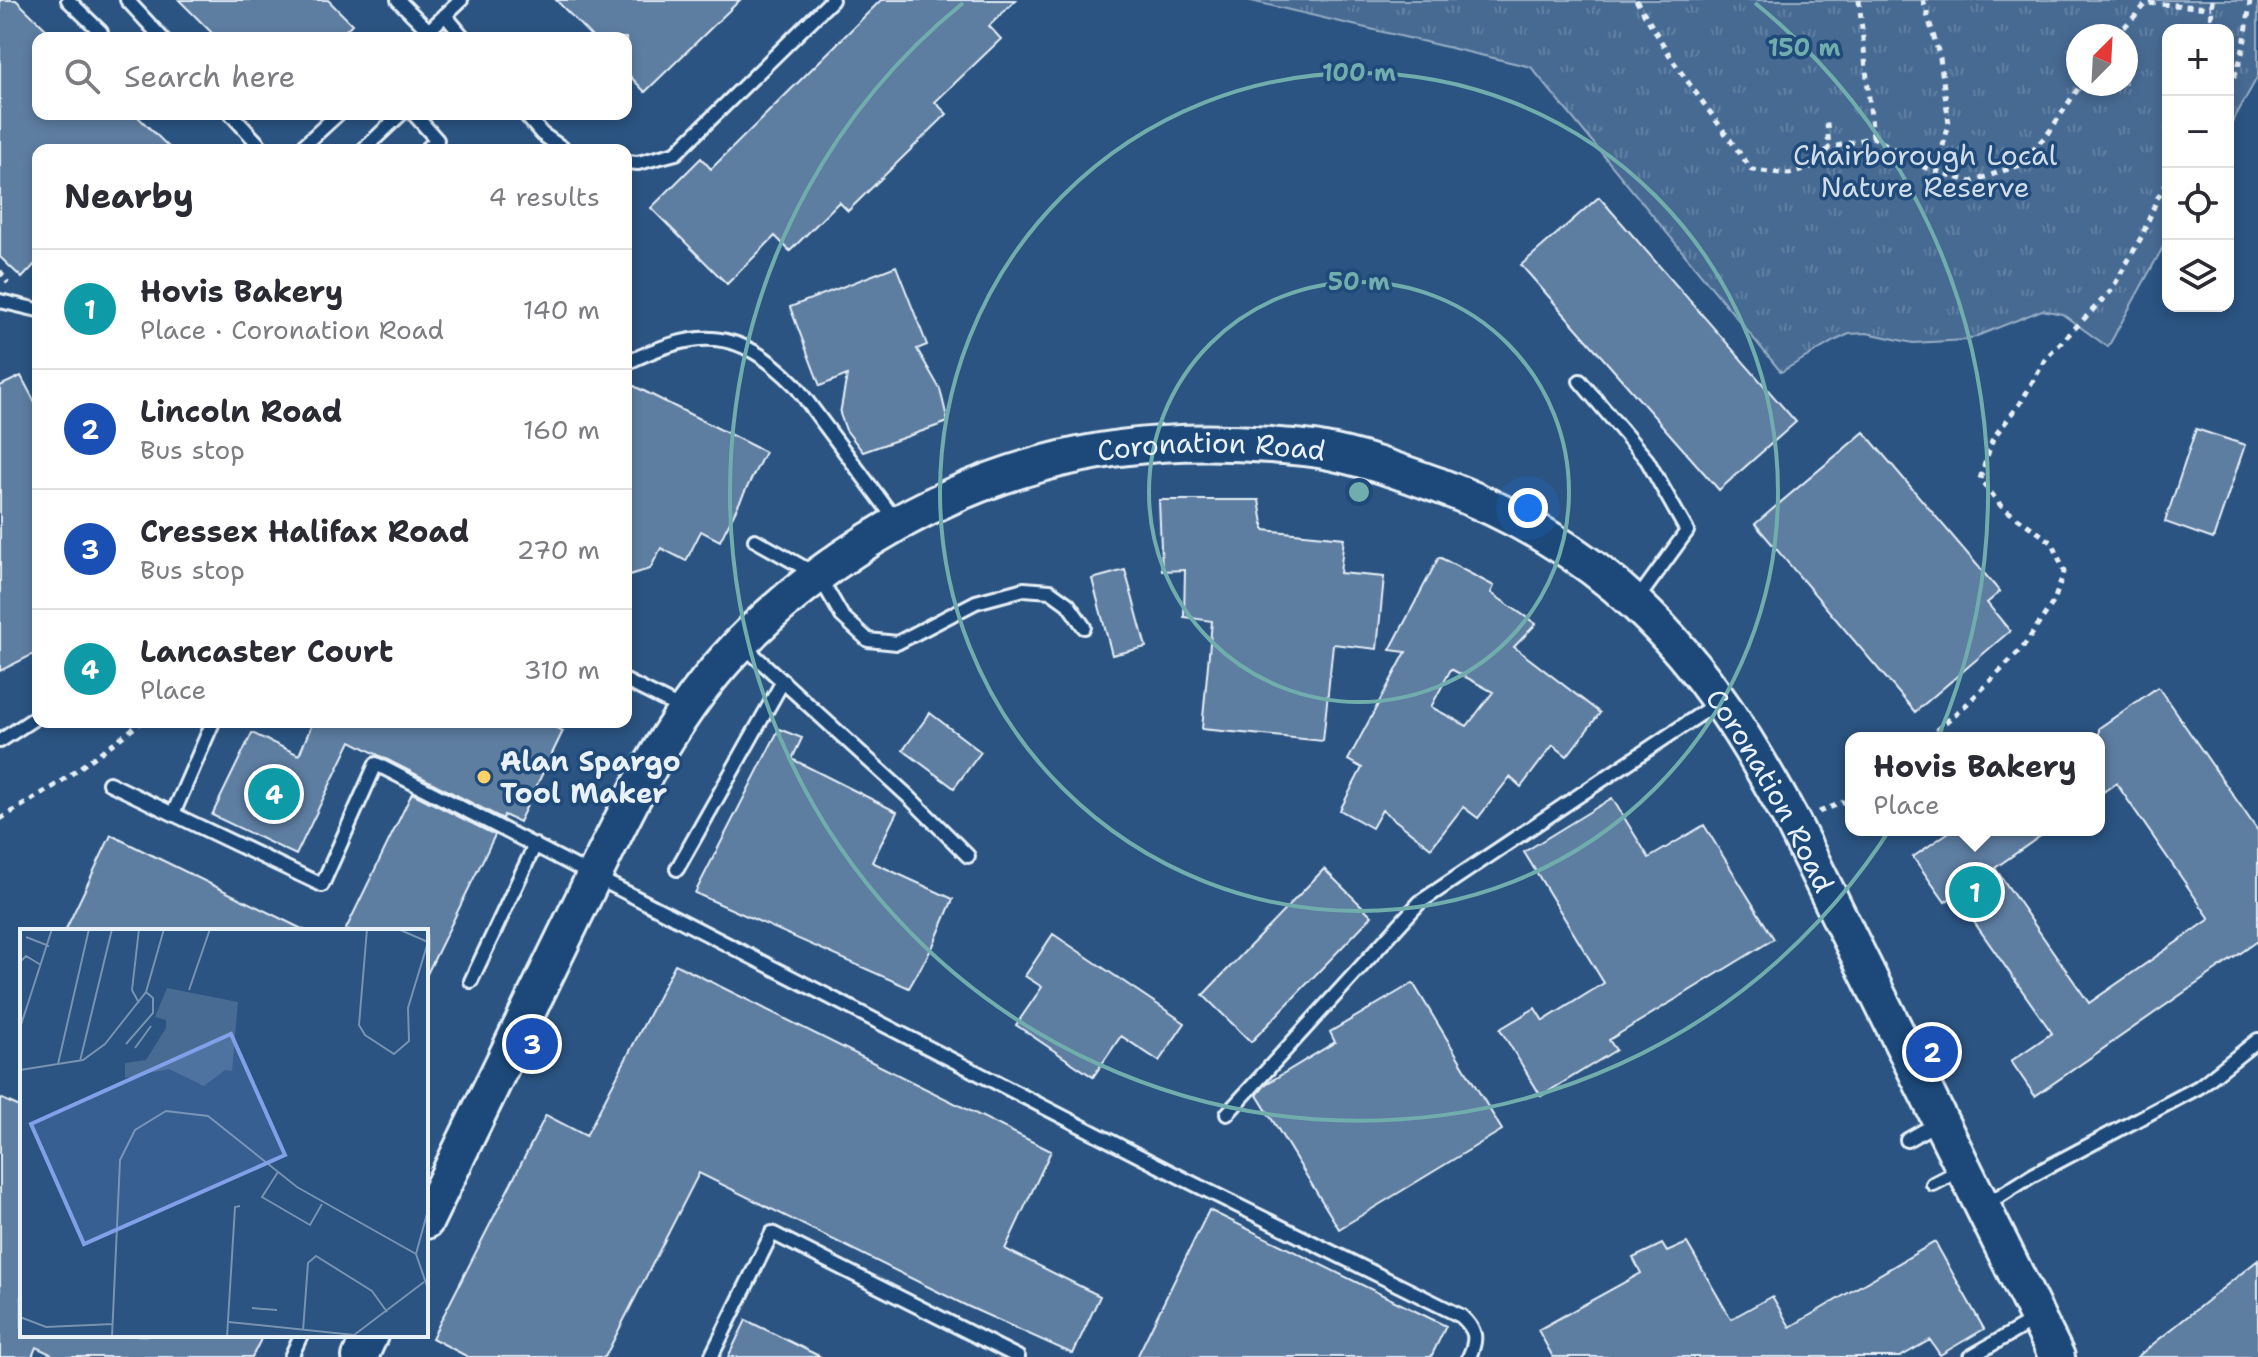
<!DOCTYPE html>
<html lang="en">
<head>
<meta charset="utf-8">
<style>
  body { margin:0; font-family:"Shantell Sans",sans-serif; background:#f7f7f7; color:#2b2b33 }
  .controls { position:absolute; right:24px; top:24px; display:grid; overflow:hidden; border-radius:16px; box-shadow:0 4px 12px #0003 }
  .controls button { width:72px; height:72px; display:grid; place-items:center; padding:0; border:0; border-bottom:2px solid #e1e1e2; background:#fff; color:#2b2b33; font:40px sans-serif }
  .compass { position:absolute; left:2066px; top:24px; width:72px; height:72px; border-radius:50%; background:#fff; box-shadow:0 4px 12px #0003; rotate:24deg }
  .you { position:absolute; left:1528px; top:508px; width:28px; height:28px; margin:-20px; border:6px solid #fff; border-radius:50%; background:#1a73e8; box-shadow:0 0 0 12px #1a73e833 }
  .badge { display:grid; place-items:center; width:52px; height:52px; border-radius:50%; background:#8a764a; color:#fff; font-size:26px; font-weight:700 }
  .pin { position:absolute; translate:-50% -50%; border:4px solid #fff; box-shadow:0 2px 8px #0006 }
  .popup { position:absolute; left:1845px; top:732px; width:260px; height:104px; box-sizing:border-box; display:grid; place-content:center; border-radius:16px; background:#fff; filter:drop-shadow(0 2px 6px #0005); font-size:26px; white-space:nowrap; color:#7c7c81 }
  .popup b { font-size:30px; color:#2b2b33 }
  .popup::after { content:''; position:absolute; left:50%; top:100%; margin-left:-16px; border:16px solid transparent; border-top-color:#fff }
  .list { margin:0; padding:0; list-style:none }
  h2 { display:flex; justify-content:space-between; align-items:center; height:104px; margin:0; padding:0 32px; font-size:34px }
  h2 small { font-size:26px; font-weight:400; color:#7c7c81 }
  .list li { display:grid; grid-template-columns:52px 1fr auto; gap:24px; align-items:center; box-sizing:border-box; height:120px; padding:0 32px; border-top:2px solid #e1e1e2 }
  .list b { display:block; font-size:30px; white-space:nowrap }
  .list p { margin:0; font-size:26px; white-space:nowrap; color:#7c7c81 }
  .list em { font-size:26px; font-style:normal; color:#7c7c81 }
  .icon { flex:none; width:44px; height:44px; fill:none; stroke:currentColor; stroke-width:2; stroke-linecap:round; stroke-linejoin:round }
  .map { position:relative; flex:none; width:2258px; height:1357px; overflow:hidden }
  .search { position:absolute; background:#fff; box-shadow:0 4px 12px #0003; left:32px; top:32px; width:600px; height:88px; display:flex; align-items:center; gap:20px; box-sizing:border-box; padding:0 28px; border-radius:16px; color:#7c7c81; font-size:30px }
  .panel { position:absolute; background:#fff; box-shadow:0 4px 12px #0003; left:32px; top:144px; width:600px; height:584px; border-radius:16px }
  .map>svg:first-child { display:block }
</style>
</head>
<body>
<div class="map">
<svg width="2258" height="1357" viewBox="0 0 2258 1357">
  <defs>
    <pattern id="park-tufts" width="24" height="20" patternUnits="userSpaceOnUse" patternTransform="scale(2)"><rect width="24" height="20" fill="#476b93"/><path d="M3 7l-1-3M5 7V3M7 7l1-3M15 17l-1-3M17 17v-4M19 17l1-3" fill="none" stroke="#6281a3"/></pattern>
  </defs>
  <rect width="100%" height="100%" fill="#2b5482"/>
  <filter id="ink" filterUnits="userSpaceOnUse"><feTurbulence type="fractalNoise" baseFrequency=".0125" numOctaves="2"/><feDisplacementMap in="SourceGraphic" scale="16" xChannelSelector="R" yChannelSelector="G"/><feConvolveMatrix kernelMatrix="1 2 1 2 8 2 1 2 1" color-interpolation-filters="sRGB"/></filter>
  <g filter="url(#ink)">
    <!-- park -->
    <path fill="url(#park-tufts)" stroke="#98aec6" stroke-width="2" fill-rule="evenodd" d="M 1247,0 L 2258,0 L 2258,76 L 2228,130 L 2228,30 L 2168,30 L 2168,238 L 2108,347 L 2062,314 L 2042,310 L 1967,340 L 1913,343 L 1867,333 L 1849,334 L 1834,341 L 1781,372 L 1531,67 ZM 2078,36 L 2126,36 L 2126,84 L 2078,84 Z"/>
    <!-- building -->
    <path fill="#5d7da1" stroke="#e8f1f8" stroke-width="2" fill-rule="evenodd" d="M 0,0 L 16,0 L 55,38 L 38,38 L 38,114 L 135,114 L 172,150 L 38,150 L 38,261 L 22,278 L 0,257 Z
      M 179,0 L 328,0 L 352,24 L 338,38 L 217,38 Z
      M 556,0 L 740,0 L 645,92 L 626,72 L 626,38 L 593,38 Z
      M 881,0 L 1016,0 L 989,26 L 1001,39 L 935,102 L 947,114 L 848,211 L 839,202 L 790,251 L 775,236 L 727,284 L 651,208 L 701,158 L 711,169 Z
      M 1599,197 L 1796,422 L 1719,490 L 1521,265 Z
      M 896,266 L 927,345 L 917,349 L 940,389 L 948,422 L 863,452 L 846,430 L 840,414 L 847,375 L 820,386 L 790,307 Z
      M 21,376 L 38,408 L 38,652 L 0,671 L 0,386 Z
      M 626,382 L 765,452 L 720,541 L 701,531 L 686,561 L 661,548 L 650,569 L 626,576 Z
      M 2196,429 L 2245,445 L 2213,539 L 2165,522 Z
      M 1864,432 L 2000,592 L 1987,603 L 2010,631 L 1915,712 L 1755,524 Z
      M 1159,500 L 1259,500 L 1264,530 L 1344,538 L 1340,573 L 1384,577 L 1377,649 L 1333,644 L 1323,741 L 1202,729 L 1212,621 L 1184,617 L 1185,570 L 1162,571 Z
      M 1439,557 L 1494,586 L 1491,593 L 1536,624 L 1514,647 L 1600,713 L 1567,756 L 1553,745 L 1521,787 L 1510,777 L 1478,818 L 1463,807 L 1431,848 L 1382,810 L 1372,828 L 1340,810 L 1362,768 L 1348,760 L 1406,652 L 1390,650 ZM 1451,669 L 1493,692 L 1467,726 L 1431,707 Z
      M 1125,570 L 1146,647 L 1112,655 L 1092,579 Z
      M 2158,687 L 2258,831 L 2258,941 L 2035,1096 L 2011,1061 L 2052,1033 L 1955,895 L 1945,902 L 1913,857 L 1952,830 L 2049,830 L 1995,868 L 2089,1003 L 2210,919 L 2116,783 L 2099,795 L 2099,728 Z
      M 930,713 L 981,752 L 954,788 L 903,750 Z
      M 313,722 L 544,722 L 563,731 L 519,822 L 504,815 L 503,819 L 351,741 L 296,855 L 212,815 L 252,733 L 299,755 Z
      M 779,729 L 802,738 L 792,759 L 897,812 L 872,862 L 953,899 L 933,946 L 909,988 L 695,893 Z
      M 412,793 L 495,835 L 426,976 L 426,931 L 345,931 Z
      M 1612,798 L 1649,858 L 1704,825 L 1774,939 L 1609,1040 L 1616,1050 L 1541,1096 L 1500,1029 L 1535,1008 L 1543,1021 L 1604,983 L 1524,852 Z
      M 111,835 L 306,931 L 65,931 Z
      M 1324,869 L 1372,916 L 1251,1042 L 1203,995 Z
      M 1053,934 L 1185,1023 L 1159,1061 L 1121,1036 L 1093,1077 L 1016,1025 L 1042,987 L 1025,976 Z
      M 675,964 L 1051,1151 L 1005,1249 L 1100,1296 L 1073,1354 L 967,1306 L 699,1173 L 605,1357 L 468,1357 L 432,1338 L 546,1115 L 586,1136 Z
      M 1413,983 L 1502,1130 L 1339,1229 L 1257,1095 L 1266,1084 L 1335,1042 L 1330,1032 Z
      M 0,1098 L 22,1108 L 22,1335 L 263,1335 L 252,1357 L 57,1357 L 36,1347 L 32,1357 L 0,1357 Z
      M 1209,1210 L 1446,1326 L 1431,1357 L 1137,1357 Z
      M 1935,1242 L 1984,1329 L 1940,1355 L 1930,1340 L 1900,1357 L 1553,1357 L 1538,1330 L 1641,1273 L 1633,1258 L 1662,1244 L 1667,1252 L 1687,1243 L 1731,1319 L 1772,1296 L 1790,1327 Z
      M 2258,1260 L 2258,1357 L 2137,1357 L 2188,1316 Z
      M 746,1320 L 821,1357 L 728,1357 Z"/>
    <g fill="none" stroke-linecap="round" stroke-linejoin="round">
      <!-- lane casing -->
      <g stroke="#e8f1f8" stroke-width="18">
        <path id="lane" d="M 68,0 L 101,32
          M 127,0 L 162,38
          M 398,0 L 429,31
          M 445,15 L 464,38
          M 421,38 L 461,0
          M 231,114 L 264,150
          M 414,114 L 437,140 L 426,150
          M 525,114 L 542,134 L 565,150
          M 299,150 L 338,114
          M 363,150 L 401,114
          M 626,162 L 638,163 L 676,153 L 832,0
          M 0,301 L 38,310
          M 626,363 C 697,329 737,326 795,385 L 897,522
          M 1580,381 L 1647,460 L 1687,531 L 1637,600
          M 755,540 L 819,576 L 842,616 L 868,640 L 897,643 L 976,602 L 1024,589 L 1050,591 L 1068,604 L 1084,627
          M 744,646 L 909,797 L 968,856
          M 626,681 L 684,710
          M 213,722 L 173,814 L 322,885 L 376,764 L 1186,1180 L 1461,1316 C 1476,1330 1478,1338 1469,1357
          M 0,741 L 38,716
          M 109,783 L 173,814
          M 677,869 L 783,681
          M 471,981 L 535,845
          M 1227,1114 L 1420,902 L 1717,703
          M 1907,1140 L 1939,1122
          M 1933,1184 L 1962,1169
          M 1984,1206 L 2033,1175 L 2199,1087 L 2258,1040
          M 291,1357 L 301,1335
          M 711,1357 L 772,1233 L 1018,1357
          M 1970,1357 L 2034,1320"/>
      </g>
      <!-- secondary casing -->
      <g stroke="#e8f1f8" stroke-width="40">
        <g id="secondary">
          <path id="s1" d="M 426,1221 C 475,1120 525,1019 574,917 C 618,828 658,735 725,660 C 807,569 923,496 1041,464 C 1115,443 1195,439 1271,445 C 1287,447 1304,447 1319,450 C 1360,457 1401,472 1440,486 C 1511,512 1581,552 1637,605 C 1705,669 1749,742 1793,823 L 2057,1357"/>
          <path d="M 360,1357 L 370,1335"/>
        </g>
      </g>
      <!-- path -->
      <path stroke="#e8f1f8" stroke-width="5" stroke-dasharray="6 6" stroke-linecap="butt" d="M 1636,0 L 1675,64 L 1752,170 L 1789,174 L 1808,169 L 1829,148 L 1873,137 L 1924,167 L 1971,182 L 2020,165 L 2050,131 L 2081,84
        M 1859,0 L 1873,137
        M 1923,0 L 1940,58 L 1949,124 L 1936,171
        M 2211,30 L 2212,0
        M 2116,36 L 2147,3 L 2211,8
        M 2228,87 C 2244,64 2247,27 2250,0
        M 1827,123 L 1829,148
        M 0,271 L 8,283
        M 1927,738 L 1967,704 L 2022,649 L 2054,601 L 2064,572 L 2053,543 L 2002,507 L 1980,479 L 1993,438 L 2020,404 L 2046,358 L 2111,291 L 2142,236 L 2157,199 L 2168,180
        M 1819,812 L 1851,799
        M 0,819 L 59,783 L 142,722"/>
      <!-- lane -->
      <use href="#lane" stroke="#1f4a7a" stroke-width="12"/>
      <!-- secondary -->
      <use href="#secondary" stroke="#1f4a7a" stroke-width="34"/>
    </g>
  </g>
  <!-- distance rings -->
  <g fill="none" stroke="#71adac" stroke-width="4">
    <circle cx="1359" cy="492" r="210"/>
    <circle cx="1359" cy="492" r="419"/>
    <path d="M1755 3A629 629 0 1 1 963 3"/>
  </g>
  <!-- markers -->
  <circle fill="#ffd166" stroke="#1f4a7a" stroke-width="3" cx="484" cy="777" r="8"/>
  <g text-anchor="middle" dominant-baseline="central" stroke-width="7" stroke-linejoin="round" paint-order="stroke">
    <!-- park labels -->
    <g font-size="28" fill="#d0dde9" stroke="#1f4a7a">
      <text x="1925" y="155">Chairborough Local<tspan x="1925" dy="32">Nature Reserve</tspan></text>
    </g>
    <!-- street labels -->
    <g font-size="28" fill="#e8f1f8" stroke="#1f4a7a">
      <text stroke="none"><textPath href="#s1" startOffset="1186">Coronation Road</textPath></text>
      <text stroke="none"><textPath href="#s1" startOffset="1882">Coronation Road</textPath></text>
    </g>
    <!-- poi labels -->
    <g font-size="28" font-weight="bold" fill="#e8f1f8" stroke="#1f4a7a" text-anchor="start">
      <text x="500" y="761">Alan Spargo<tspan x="500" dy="32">Tool Maker</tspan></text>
    </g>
  </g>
  <!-- overview -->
  <g transform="translate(20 929)">
    <rect width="408" height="408" fill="#2b5482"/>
    <path d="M 147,59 L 218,73 L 212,142 L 205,141 L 184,157 L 149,140 L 105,149 L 105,134 L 126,131 L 146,99 L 146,91 L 135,88 Z" fill="#476b93"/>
    <path fill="none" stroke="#7793b1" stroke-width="2" d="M 119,0 L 112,61 L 119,74M 347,0 L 339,96 L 345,106 L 374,125 L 389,112 L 388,79 L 408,13M 378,0 L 408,13M 6,8 L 29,17M 0,33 L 6,27 L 21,36M 169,61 L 190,0M 0,99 L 32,0M 106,115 L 133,84 L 133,69 L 126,63M 115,119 L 131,97M 60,132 L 92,0M 38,135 L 69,0M 0,141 L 63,131 L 85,115 L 126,63 L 144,0M 258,243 L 242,268 L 290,296 L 302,275M 408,281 L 396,325 L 408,360M 232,379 L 257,381M 0,388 L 26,398 L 93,395M 209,393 L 334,406 L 404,353M 283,402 L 288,334 L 296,327 L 352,362 L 367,383M 92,408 L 100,231 L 115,201 L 146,182 L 188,187 L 277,258 L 396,325M 207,408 L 215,278 L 220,277"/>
    <path fill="#82a0e8" fill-opacity="0.15" stroke="#82a0e8" stroke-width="4" d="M 211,105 L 265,226 L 64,315 L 11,195 Z"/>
    <rect width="408" height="408" fill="none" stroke="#e8f1f8" stroke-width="4"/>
  </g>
  <circle cx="1359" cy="492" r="12" fill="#71adac" stroke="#1f4a7a" stroke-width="4"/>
  <g font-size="24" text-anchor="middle" font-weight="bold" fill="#71adac" stroke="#1f4a7a" stroke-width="7" stroke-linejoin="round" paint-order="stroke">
    <text x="1804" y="56">150 m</text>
    <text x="1359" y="81">100 m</text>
    <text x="1359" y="290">50 m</text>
  </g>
</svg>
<div class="controls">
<button>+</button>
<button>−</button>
<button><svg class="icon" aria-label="locate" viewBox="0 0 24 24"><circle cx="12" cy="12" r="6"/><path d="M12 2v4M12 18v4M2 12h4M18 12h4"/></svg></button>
<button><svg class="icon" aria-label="layers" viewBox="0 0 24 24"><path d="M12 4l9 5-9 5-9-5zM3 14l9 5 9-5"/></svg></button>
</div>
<svg class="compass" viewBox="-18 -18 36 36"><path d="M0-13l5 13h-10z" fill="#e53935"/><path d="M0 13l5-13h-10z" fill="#7c7c81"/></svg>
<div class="you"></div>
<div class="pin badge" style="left:1975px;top:892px;background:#0f9aa8">1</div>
<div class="popup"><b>Hovis Bakery</b>Place</div>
<div class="pin badge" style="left:1932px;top:1052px;background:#1a4fb4">2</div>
<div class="pin badge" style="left:532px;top:1044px;background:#1a4fb4">3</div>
<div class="pin badge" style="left:274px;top:794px;background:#0f9aa8">4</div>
<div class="search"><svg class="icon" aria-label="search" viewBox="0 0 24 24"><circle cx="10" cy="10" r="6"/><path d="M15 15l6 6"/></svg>Search here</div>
<section class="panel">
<h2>Nearby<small>4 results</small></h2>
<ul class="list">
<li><span class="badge" style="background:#0f9aa8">1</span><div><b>Hovis Bakery</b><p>Place · Coronation Road</p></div><em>140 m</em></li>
<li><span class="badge" style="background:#1a4fb4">2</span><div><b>Lincoln Road</b><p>Bus stop</p></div><em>160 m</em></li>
<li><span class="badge" style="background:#1a4fb4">3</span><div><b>Cressex Halifax Road</b><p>Bus stop</p></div><em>270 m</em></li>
<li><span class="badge" style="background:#0f9aa8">4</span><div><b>Lancaster Court</b><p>Place</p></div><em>310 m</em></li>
</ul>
</section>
</div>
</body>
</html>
